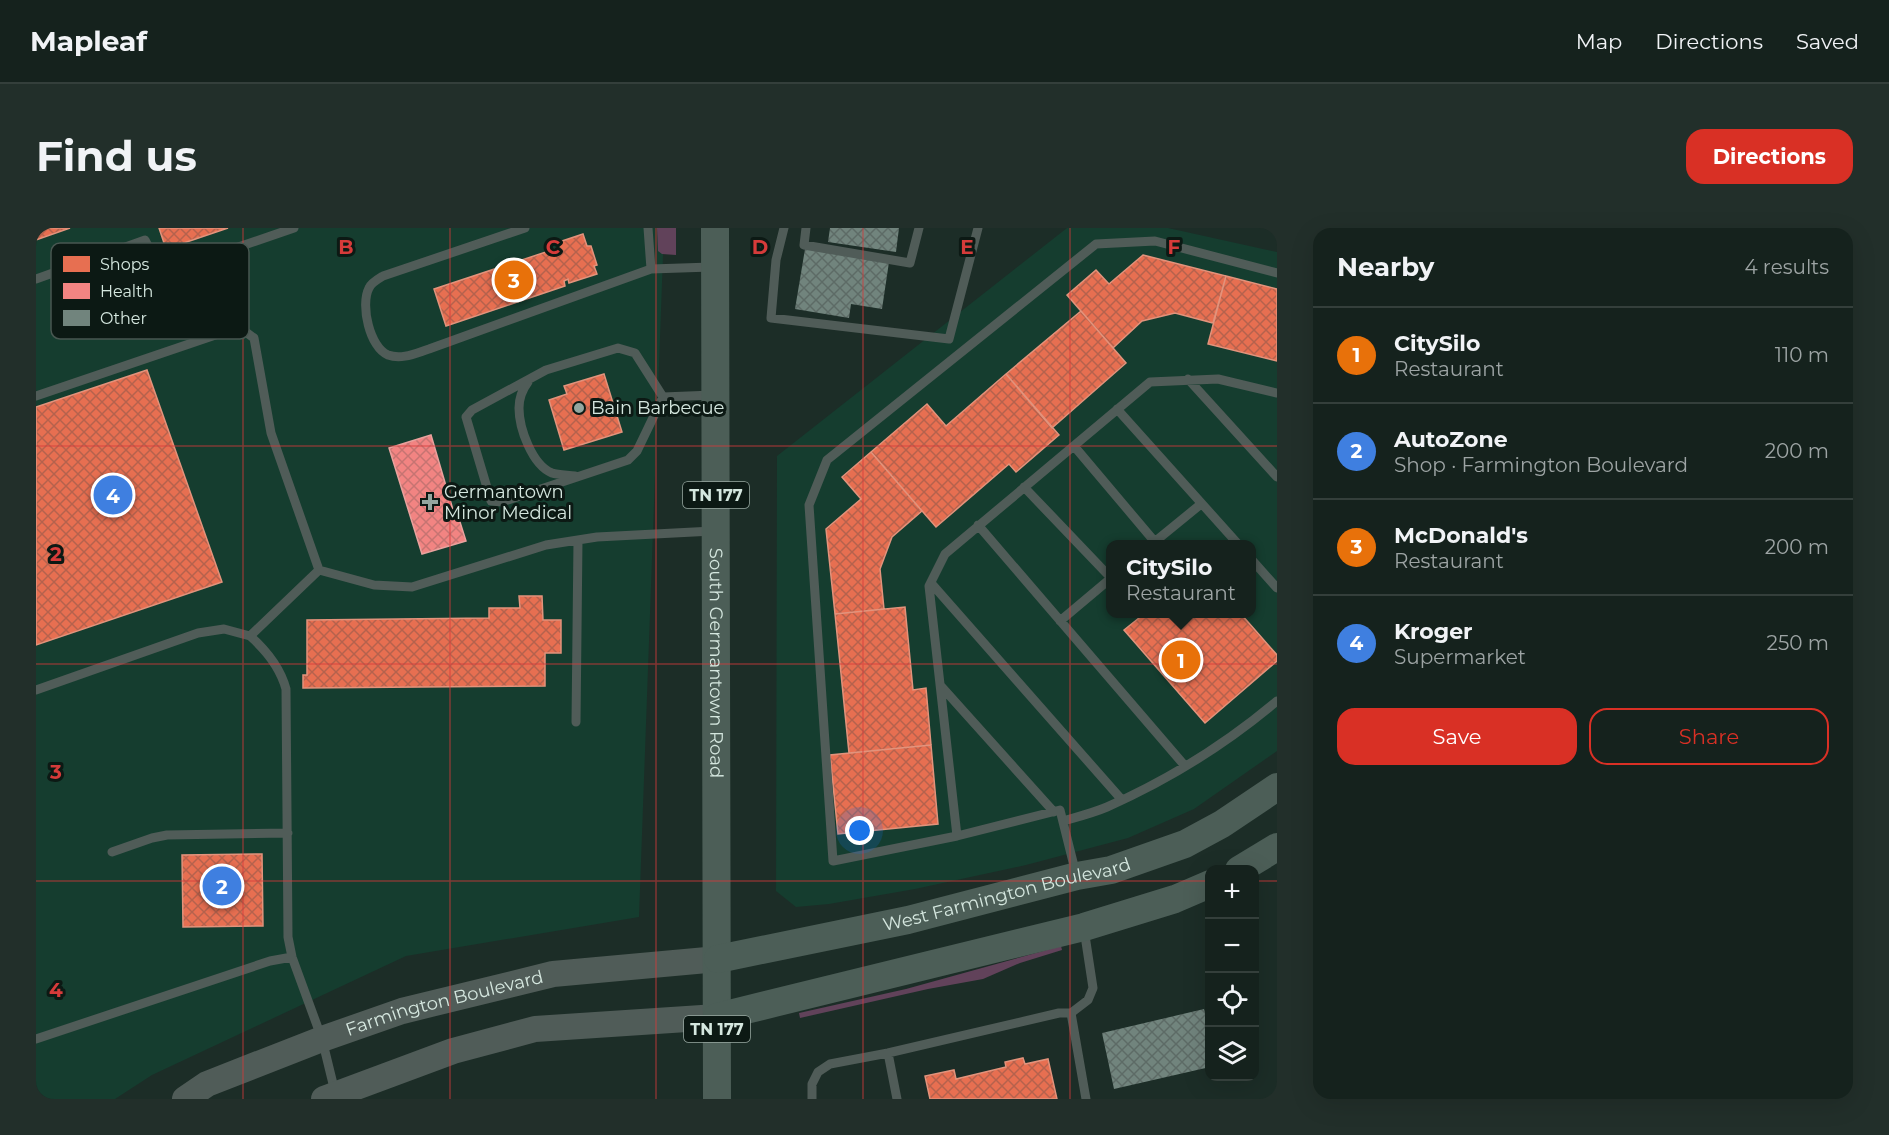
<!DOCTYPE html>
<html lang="en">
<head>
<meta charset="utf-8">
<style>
  body { margin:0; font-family:Montserrat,sans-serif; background:#222f2a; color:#f1f3f6 }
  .controls { position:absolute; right:18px; bottom:18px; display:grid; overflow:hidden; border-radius:12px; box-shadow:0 6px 24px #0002 }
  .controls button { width:54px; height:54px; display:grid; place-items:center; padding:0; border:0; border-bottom:2px solid #343f3b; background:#15221d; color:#f1f3f6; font:30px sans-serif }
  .you { position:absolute; left:824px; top:603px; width:21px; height:21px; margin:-15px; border:4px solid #fff; border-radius:50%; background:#1a73e8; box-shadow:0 0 0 9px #1a73e833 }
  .badge { display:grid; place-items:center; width:39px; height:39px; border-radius:50%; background:#d93025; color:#fff; font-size:20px; font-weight:700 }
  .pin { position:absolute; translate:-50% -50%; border:3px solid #fff; box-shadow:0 2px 6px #0006 }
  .popup { position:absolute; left:1070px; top:312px; width:150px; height:78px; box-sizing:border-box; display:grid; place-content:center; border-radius:12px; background:#15221d; filter:drop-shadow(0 2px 4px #0005); font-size:20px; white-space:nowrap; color:#9da4a4 }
  .popup b { font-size:22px; color:#f1f3f6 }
  .popup::after { content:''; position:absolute; left:50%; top:100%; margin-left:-12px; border:12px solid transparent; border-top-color:#15221d }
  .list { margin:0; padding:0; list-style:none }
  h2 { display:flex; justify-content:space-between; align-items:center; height:78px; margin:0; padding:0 24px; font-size:26px }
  h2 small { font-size:20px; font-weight:400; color:#9da4a4 }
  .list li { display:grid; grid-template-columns:39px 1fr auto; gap:18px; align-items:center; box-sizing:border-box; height:96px; padding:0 24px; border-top:2px solid #343f3b }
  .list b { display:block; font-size:22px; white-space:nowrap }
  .list p { margin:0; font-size:20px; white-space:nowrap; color:#9da4a4 }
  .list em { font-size:20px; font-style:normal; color:#9da4a4 }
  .actions { display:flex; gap:12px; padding:18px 24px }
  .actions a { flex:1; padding:14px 0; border:2px solid #d93025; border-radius:18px; text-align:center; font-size:21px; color:#d93025 }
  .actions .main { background:#d93025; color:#fff }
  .icon { flex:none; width:33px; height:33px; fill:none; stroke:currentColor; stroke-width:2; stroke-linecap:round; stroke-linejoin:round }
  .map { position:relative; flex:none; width:1241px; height:871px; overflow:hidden; border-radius:18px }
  header { display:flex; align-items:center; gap:36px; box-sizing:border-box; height:84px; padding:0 30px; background:#15221d; border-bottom:2px solid #343f3b }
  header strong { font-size:28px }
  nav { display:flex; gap:33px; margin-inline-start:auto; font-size:21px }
  .intro { display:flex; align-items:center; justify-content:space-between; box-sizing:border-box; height:144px; padding:0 36px }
  h1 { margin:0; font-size:42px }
  .button { padding:15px 27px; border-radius:18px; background:#d93025; color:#fff; font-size:21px; font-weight:700 }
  main { display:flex; gap:36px; padding:0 36px }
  aside { flex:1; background:#15221d; border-radius:18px; box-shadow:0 6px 24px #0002 }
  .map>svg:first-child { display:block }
</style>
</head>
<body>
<header>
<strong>Mapleaf</strong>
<nav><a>Map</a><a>Directions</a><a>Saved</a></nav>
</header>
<div class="intro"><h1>Find us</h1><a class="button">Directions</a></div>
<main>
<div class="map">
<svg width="1241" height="871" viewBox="0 0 1241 871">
  <defs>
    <pattern id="shops-cross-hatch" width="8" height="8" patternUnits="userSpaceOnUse" patternTransform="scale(1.5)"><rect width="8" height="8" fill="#e76f51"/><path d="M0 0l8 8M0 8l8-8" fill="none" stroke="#b5624d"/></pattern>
    <pattern id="health-cross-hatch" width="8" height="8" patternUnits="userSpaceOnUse" patternTransform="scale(1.5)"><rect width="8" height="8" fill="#f28482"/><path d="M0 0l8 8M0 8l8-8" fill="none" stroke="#c67472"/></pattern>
    <pattern id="building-cross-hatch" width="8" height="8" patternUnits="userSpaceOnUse" patternTransform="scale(1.5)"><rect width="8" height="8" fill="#71847d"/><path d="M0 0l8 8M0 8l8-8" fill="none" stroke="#5d6b66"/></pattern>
  </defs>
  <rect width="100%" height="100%" fill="#1c2d27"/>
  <!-- built -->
  <path fill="#153d2f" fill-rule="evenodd" d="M 0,0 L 628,0 L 603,689 L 370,728 L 116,847 L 79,871 L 0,871 Z
    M 1031,0 L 1132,0 L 1241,24 L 1241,523 L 1158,581 L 1092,610 L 990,637 L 879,661 L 793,676 L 760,679 L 740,663 L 741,228 ZM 1074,316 L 1216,316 L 1216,386 L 1074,386 Z"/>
  <!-- grass -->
  <path fill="#61425a" d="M 621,0 L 640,0 L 640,27 L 626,26 L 622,23 Z
    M 1025,718 L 1026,722 L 984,735 L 947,751 L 892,761 L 764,790 L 763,785 L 870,761 Z"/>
  <!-- shops -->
  <path fill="url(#shops-cross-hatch)" stroke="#e2937c" stroke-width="1.5" d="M 0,0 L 34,0 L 0,12 Z
    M 123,0 L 192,0 L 130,21 Z
    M 547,6 L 551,18 L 555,18 L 561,37 L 558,38 L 561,46 L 533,55 L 532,51 L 528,53 L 529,58 L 410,98 L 398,61 L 522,20 L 520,15 Z
    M 1107,27 L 1190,48 L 1177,95 L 1139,85 L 1106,93 L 1077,120 L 1031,67 L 1060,42 L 1073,56 Z
    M 1190,48 L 1241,61 L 1241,133 L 1172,116 Z
    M 1045,83 L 1090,135 L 1016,200 L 970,146 Z
    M 111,142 L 186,354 L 0,417 L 0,179 Z
    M 568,146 L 586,204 L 528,222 L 513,172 L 531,166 L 528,158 Z
    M 970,146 L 1023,207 L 980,244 L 973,236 L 900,299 L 835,224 L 891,176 L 910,198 Z
    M 835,224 L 886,283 L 856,309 L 844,341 L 848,381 L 799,386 L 790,301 L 825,271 L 806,249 Z
    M 483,368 L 506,368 L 507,392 L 525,392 L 525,425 L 509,425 L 509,458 L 267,460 L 267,447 L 271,447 L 271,392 L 453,390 L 453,380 L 484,380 Z
    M 869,379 L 877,462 L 890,460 L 895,517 L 813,525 L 799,386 Z
    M 1108,386 L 1205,386 L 1241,427 L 1241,433 L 1169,495 L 1088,402 Z
    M 895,517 L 902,596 L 802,606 L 794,527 Z
    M 226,626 L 227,698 L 147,699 L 146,627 Z
    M 987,830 L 989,836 L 1012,831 L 1021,871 L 894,871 L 889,848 L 918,842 L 920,851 L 970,839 L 969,834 Z"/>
  <!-- health -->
  <path fill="url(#health-cross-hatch)" stroke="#e9a29e" stroke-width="1.5" d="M 395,207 L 420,292 L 423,291 L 430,313 L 386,326 L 353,220 Z"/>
  <!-- building -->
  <path fill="url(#building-cross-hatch)" d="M 794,0 L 863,0 L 860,24 L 792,14 Z
    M 769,21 L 853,34 L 846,81 L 815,76 L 813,90 L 759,81 Z
    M 1168,781 L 1174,804 L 1174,839 L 1078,861 L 1066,805 Z"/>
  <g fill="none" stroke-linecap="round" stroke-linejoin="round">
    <!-- lane -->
    <path stroke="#505c58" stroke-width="9" d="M 489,0 L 347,48 C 342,51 335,55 333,60 C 324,77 334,120 352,127 C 366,132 380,125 393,121 L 615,41 L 675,39
      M 612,0 L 615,41
      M 748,0 L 740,32 L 735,90 L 913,111 L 942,0
      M 770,0 L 768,17 L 874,35 L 883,0
      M 0,51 L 109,12 L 126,45 L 258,0
      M 1152,151 L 1241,249
      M 492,154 C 486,162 483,170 483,180 C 483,200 496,237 516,245 C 522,247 532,247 539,248
      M 0,168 L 203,99 L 218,110 L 235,205 L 283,342 L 338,357 L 376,359 L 510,317 L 561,309 L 677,303
      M 627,169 L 601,223 L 592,232 L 466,274 L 455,273 L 430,189 L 436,182 L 510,142 L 582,120 L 599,125 L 627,169 L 677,167
      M 1081,181 L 1202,316
      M 1038,218 L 1119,314
      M 988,259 L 1074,349
      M 942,297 L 1149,538
      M 1116,316 L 1165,276
      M 1216,332 L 1241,360
      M 283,342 L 214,408 C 231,423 244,439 250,461 L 252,709 L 256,729 L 286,811 L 299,864
      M 895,355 L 1086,572
      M 1024,393 L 1074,351
      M 904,457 L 1018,584
      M 0,462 L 162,405 L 188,401 L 214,408
      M 540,494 L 542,312
      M 1027,593 C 1041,589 1057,585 1071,579 C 1132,552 1190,516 1241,473
      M 921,608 L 797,633 L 773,277 L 791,232 L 1060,16 L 1119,13 L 1241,45
      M 76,624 L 116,610 L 131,607 L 252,605
      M 1040,646 L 1024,582 L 921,608 L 893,358 L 909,326 L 1114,154 L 1182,151 L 1241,165
      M 1048,701 L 1057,760 L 1052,772 L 1035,785 L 1050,871
      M 0,811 L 234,733 L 256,729
      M 852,825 L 861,871
      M 776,871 L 776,856 L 782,844 L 794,836 L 852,825 L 1023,785 L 1035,785"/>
    <!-- secondary -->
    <g stroke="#505c58" stroke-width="26">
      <path id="s1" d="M 149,871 L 171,856 L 286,811 L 366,783 L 517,746 L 682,731"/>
      <path d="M 288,871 L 417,823 L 499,801 L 681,789"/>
    </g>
    <!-- primary -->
    <g stroke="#4c5e57" stroke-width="28">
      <path id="s2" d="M 679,0 L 681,871"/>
      <path d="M 1203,642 L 1241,619"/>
      <path id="s3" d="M 682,731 L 872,692 L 1041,648 L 1075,642 L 1149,616 L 1186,596 L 1241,559"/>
      <path d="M 681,789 L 1048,699 L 1139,671 L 1174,656"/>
    </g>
  </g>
  <!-- grid -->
  <path fill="none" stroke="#d63b3a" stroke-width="1.5" stroke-opacity="0.55" d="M 207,0 L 207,871M 414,0 L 414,871M 620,0 L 620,871M 827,0 L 827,871M 1034,0 L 1034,871M 0,218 L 1241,218M 0,436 L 1241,436M 0,653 L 1174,653M 1218,653 L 1241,653"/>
  <!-- markers -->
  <g fill="#94a69f" stroke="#0c1914" stroke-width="2">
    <circle cx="543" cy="180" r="6"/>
    <path d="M391 265h6v6h6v6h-6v6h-6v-6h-6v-6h6z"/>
  </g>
  <g text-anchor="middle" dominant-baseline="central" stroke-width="6" stroke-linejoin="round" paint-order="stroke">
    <!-- shield labels -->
    <g fill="#0c1914" stroke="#99a9a2" stroke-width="1.5">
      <rect x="647" y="254" width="66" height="26" rx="4.5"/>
      <rect x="648" y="788" width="66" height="26" rx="4.5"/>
    </g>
    <g font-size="16" font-weight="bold" fill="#d5e7df">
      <text x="680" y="267">TN 177</text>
      <text x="681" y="801">TN 177</text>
    </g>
    <!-- poi labels -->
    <g font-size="18" fill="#d5e7df" stroke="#0c1914" text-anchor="start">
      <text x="555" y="180">Bain Barbecue</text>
      <text x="408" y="264">Germantown<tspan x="408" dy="21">Minor Medical</tspan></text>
    </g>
    <!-- street labels -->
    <g font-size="18" fill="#d5e7df" stroke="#0c1914">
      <text stroke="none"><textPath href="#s2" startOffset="435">South Germantown Road</textPath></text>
      <text stroke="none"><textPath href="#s3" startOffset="296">West Farmington Boulevard</textPath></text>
      <text stroke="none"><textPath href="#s1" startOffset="278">Farmington Boulevard</textPath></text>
    </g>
  </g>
  <!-- legend -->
  <rect x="15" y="15" width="198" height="96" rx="9" fill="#0c1914" stroke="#485751" stroke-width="1.5"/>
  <rect x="27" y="28" width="27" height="16" fill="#e76f51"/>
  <rect x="27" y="55" width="27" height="16" fill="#f28482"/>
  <rect x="27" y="82" width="27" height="16" fill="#71847d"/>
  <g font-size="16" fill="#d5e7df">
    <text x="64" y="42">Shops</text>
    <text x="64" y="69">Health</text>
    <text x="64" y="96">Other</text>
  </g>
  <g font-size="20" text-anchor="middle" font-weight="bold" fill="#d63b3a" stroke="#0c1914" stroke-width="6" stroke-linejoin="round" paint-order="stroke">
    <text x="310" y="26">B</text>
    <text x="517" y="26">C</text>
    <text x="724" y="26">D</text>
    <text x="931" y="26">E</text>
    <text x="1138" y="26">F</text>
    <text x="20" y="333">2</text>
    <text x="20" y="551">3</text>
    <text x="20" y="769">4</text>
  </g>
</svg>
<div class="controls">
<button>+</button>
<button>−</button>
<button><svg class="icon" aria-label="locate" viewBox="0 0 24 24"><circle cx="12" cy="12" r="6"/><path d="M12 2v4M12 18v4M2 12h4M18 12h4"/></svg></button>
<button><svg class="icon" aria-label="layers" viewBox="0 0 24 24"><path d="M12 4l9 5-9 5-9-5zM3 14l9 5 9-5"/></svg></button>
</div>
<div class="you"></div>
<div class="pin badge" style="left:1145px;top:432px;background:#e8710a">1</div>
<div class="popup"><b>CitySilo</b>Restaurant</div>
<div class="pin badge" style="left:186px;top:658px;background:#3f7fe0">2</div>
<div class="pin badge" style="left:478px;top:52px;background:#e8710a">3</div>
<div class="pin badge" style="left:77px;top:267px;background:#3f7fe0">4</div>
</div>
<aside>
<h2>Nearby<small>4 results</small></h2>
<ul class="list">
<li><span class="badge" style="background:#e8710a">1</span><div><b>CitySilo</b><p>Restaurant</p></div><em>110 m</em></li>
<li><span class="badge" style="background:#3f7fe0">2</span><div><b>AutoZone</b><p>Shop · Farmington Boulevard</p></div><em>200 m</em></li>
<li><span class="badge" style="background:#e8710a">3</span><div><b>McDonald's</b><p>Restaurant</p></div><em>200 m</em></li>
<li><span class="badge" style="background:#3f7fe0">4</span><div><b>Kroger</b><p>Supermarket</p></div><em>250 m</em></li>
</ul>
<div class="actions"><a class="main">Save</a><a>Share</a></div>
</aside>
</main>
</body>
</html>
